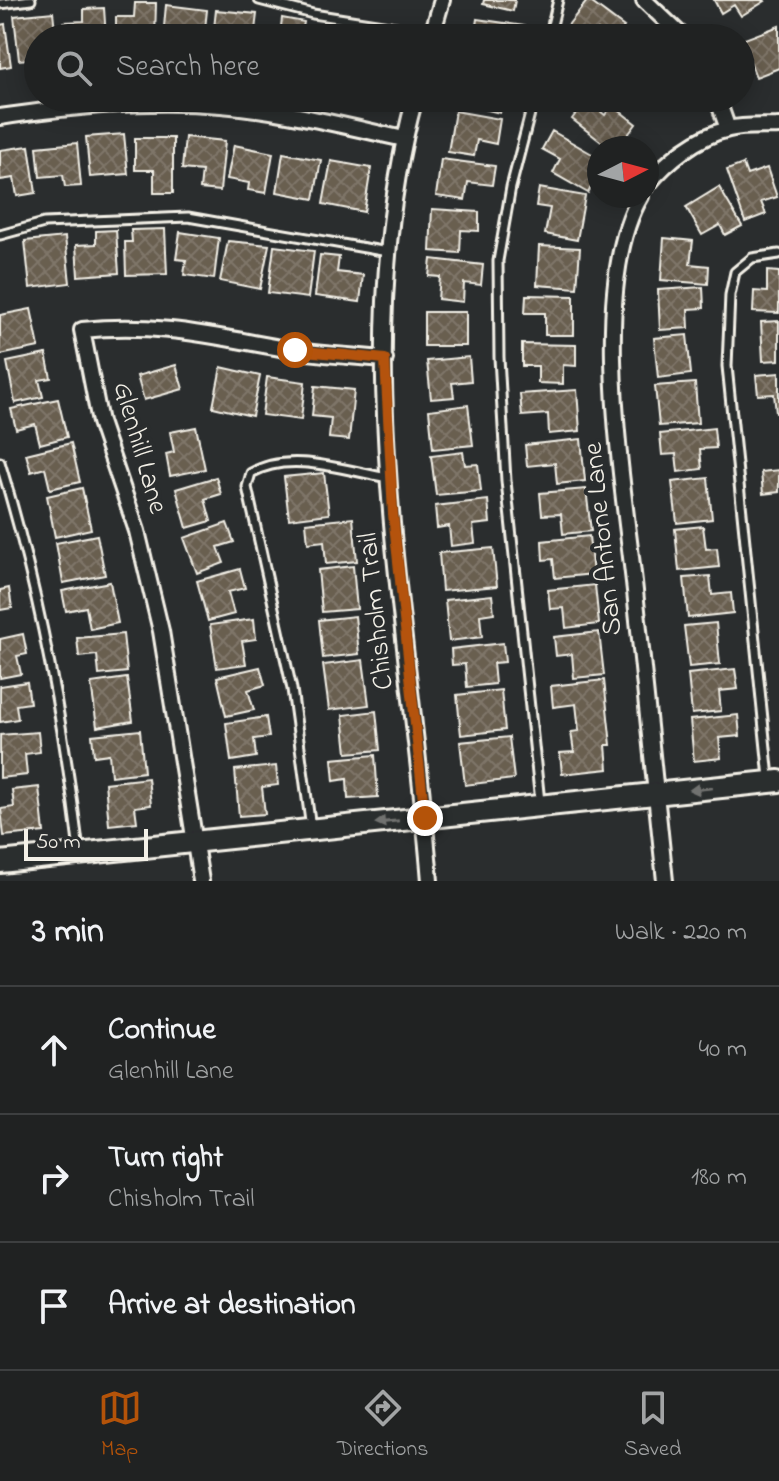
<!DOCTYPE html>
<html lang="en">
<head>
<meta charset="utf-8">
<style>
  body { margin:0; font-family:"Indie Flower",sans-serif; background:#2d2f2f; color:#f1f3f6 }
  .compass { position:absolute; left:587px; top:136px; width:72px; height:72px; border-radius:50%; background:#202222; box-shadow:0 4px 20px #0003; rotate:84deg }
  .scale { position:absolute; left:24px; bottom:20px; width:124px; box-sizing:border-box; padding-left:8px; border:4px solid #f4f1e8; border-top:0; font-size:22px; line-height:28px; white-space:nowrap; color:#f4f1e8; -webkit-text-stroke:6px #2a2d2e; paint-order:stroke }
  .stop { position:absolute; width:24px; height:24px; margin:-18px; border:6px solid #b45309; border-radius:50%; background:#fff }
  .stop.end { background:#b45309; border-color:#fff; box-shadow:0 2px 8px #0008 }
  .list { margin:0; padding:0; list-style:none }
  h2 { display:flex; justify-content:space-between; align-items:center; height:104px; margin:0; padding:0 32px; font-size:34px }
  h2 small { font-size:26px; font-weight:400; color:#a2a4a5 }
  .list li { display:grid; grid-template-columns:52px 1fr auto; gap:24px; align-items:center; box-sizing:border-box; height:128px; padding:0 32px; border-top:2px solid #3d3f40 }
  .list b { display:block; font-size:30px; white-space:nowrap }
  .list p { margin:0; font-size:26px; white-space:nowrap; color:#a2a4a5 }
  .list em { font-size:26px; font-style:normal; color:#a2a4a5 }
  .icon { flex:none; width:44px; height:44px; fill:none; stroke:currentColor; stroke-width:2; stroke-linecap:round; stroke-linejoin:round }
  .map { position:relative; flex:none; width:779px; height:881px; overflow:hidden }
  .search { position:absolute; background:#202222; box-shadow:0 4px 20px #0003; left:24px; right:24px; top:24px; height:88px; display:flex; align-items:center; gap:20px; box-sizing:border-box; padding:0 28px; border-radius:44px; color:#a2a4a5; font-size:30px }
  .sheet { height:488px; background:#202222 }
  nav { display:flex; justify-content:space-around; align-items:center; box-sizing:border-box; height:112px; border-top:2px solid #3d3f40; background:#202222; font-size:22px; color:#a2a4a5 }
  nav a { display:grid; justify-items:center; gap:4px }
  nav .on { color:#b45309 }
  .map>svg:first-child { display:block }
</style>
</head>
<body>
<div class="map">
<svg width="779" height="881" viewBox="0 0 779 881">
  <defs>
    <pattern id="building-cross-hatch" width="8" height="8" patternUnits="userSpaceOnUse" patternTransform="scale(2)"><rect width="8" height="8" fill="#695e50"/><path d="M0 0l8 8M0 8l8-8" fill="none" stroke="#7f7669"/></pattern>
  </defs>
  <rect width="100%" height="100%" fill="#2a2d2e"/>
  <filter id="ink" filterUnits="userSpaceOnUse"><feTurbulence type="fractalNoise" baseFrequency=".0125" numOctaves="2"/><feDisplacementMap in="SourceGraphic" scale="16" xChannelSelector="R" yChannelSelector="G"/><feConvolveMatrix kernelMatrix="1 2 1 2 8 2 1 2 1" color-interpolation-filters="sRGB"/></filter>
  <g filter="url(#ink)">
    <!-- building -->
    <path fill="url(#building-cross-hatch)" stroke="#f4f1e8" stroke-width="2" d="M 484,0 L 515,0 L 513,11 L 483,4 Z
      M 588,0 L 624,27 L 615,38 L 608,38 L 598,30 L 592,38 L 566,38 L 561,34 Z
      M 714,0 L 764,0 L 765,1 L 741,16 L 734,5 L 721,13 Z
      M 135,3 L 156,3 L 155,38 L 116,38 L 116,17 L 134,17 Z
      M 166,5 L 207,10 L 204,38 L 163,38 Z
      M 104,8 L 106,38 L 65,38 L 64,22 L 84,21 L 84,9 Z
      M 216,10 L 257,14 L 254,38 L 213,38 Z
      M 53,12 L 56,38 L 38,38 L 38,58 L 19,60 L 14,16 Z
      M 282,18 L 304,22 L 301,38 L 261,38 L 262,32 L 280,35 Z
      M 477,19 L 525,26 L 523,38 L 474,38 Z
      M 5,24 L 11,66 L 0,68 L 0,25 Z
      M 316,25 L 352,35 L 352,38 L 313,38 Z
      M 779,26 L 779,68 L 756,77 L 742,40 Z
      M 457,98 L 504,98 L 500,113 L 456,102 Z
      M 586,100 L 605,115 L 612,105 L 636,124 L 618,148 L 609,148 L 572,119 Z
      M 455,111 L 500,119 L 496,144 L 477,140 L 474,156 L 448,152 Z
      M 552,131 L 599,158 L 599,173 L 588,193 L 553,173 L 560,159 L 542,149 Z
      M 124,134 L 128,174 L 90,177 L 86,137 Z
      M 185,137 L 225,141 L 220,191 L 200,189 L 202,171 L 182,169 Z
      M 135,138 L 173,138 L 173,193 L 154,193 L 154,170 L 135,170 Z
      M 77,143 L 81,186 L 65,187 L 63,175 L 40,177 L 37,147 Z
      M 234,145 L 273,153 L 266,193 L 248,190 L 249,183 L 227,179 Z
      M 29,146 L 36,193 L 17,196 L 14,178 L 0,180 L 0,150 Z
      M 283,153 L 321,160 L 314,199 L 277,192 Z
      M 441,159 L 495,166 L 492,185 L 468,182 L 465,200 L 436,196 Z
      M 331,161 L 371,168 L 364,212 L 323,204 Z
      M 743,164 L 747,175 L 767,168 L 777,197 L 761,202 L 766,214 L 745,222 L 727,170 Z
      M 719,187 L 742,226 L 725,235 L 720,225 L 702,235 L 686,207 Z
      M 539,188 L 585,196 L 577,240 L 545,234 L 550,208 L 536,206 Z
      M 432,209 L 479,212 L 479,231 L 461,230 L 460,253 L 430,251 Z
      M 165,229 L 167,274 L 126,275 L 125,242 L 132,242 L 131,230 Z
      M 116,230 L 119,273 L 78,276 L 76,245 L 96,244 L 96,231 Z
      M 180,232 L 219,238 L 214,279 L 184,275 L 186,260 L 176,259 Z
      M 65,237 L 70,283 L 30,288 L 25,241 Z
      M 664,238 L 693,241 L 690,264 L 709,266 L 708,284 L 661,280 Z
      M 228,241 L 269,245 L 260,289 L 220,281 Z
      M 274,246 L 314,251 L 308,298 L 268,293 Z
      M 539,246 L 580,248 L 577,288 L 537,285 Z
      M 320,255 L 339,257 L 337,272 L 363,275 L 360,302 L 315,296 Z
      M 431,259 L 483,265 L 481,285 L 464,283 L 463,302 L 438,299 L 440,277 L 429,276 Z
      M 767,271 L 779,272 L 779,313 L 753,312 L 754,291 L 767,292 Z
      M 703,287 L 704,308 L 688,309 L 689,328 L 660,330 L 658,290 Z
      M 526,295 L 574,296 L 574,335 L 545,335 L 545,313 L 525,313 Z
      M 31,309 L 39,347 L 0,355 L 0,315 Z
      M 424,312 L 466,312 L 466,346 L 424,346 Z
      M 779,321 L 779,360 L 763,361 L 761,322 Z
      M 687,335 L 691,374 L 658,378 L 654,338 Z
      M 522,344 L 576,345 L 576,366 L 563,365 L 563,384 L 538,383 L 538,366 L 522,366 Z
      M 46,354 L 51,378 L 39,380 L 43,397 L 15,403 L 7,362 Z
      M 469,357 L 471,381 L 452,383 L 454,397 L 431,399 L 427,361 Z
      M 176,365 L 183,389 L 144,400 L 137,376 Z
      M 221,367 L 260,376 L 252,416 L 213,407 Z
      M 779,373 L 779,413 L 776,413 L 774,394 L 758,395 L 756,375 Z
      M 267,377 L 305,382 L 301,420 L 262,415 Z
      M 695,383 L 698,423 L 659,426 L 655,386 Z
      M 315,386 L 354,390 L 349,440 L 329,438 L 331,418 L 312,416 Z
      M 577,390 L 580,431 L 549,434 L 548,414 L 522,416 L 520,394 Z
      M 58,399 L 67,437 L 40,444 L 35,424 L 16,429 L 11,409 Z
      M 468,405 L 473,445 L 433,449 L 429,410 Z
      M 196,427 L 205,469 L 170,476 L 166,454 L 174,452 L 170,432 Z
      M 714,428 L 716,448 L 700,449 L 702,469 L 678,472 L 676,454 L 662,455 L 660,434 Z
      M 581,439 L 585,481 L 557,484 L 555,463 L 527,466 L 525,445 Z
      M 71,443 L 80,482 L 50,489 L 45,468 L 31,472 L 26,454 Z
      M 463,452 L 465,465 L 478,464 L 481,491 L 436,495 L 431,456 Z
      M 779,470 L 779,492 L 763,494 L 761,472 Z
      M 324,473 L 329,514 L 289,519 L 284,477 Z
      M 216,477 L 221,494 L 205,499 L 211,521 L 187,528 L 176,489 Z
      M 708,478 L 712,519 L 677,523 L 672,482 Z
      M 82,488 L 91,529 L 55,537 L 47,496 Z
      M 586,489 L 591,531 L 563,534 L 561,514 L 542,515 L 540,493 Z
      M 488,500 L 490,523 L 473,525 L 475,543 L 451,546 L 449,526 L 437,528 L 435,506 Z
      M 353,518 L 357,561 L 326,564 L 324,541 L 308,543 L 306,523 Z
      M 227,523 L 234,542 L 218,547 L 224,563 L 197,573 L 184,538 Z
      M 703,526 L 706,549 L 717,548 L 719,567 L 679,571 L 675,529 Z
      M 97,535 L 105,575 L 63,583 L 56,543 Z
      M 589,536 L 593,574 L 555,578 L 553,559 L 543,560 L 542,541 Z
      M 493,548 L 497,586 L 442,591 L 439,553 Z
      M 353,566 L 357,609 L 322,612 L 318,570 Z
      M 240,569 L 245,588 L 228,592 L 234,614 L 208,621 L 197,581 Z
      M 710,576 L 712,595 L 731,593 L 733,613 L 688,618 L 684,578 Z
      M 110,582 L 118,623 L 90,629 L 86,607 L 66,611 L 62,591 Z
      M 595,585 L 599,624 L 566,628 L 564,608 L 550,609 L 548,590 Z
      M 9,588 L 12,608 L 0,610 L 0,590 Z
      M 492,595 L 494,613 L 480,615 L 482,637 L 449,641 L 445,600 Z
      M 355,616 L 359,654 L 323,658 L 319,620 Z
      M 254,619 L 256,639 L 242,641 L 246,664 L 217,668 L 210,625 Z
      M 716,623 L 720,664 L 689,667 L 684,626 Z
      M 599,632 L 604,675 L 574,678 L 572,654 L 556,656 L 554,637 Z
      M 23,634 L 27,654 L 17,656 L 21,674 L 0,678 L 0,639 Z
      M 123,634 L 127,672 L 99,675 L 97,655 L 79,657 L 77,638 Z
      M 503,643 L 505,662 L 493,663 L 495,684 L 467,687 L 465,664 L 452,665 L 451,649 Z
      M 363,660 L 369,705 L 329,710 L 323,665 Z
      M 260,667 L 265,685 L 248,690 L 254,710 L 226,716 L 217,677 Z
      M 735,669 L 738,689 L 719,691 L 721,711 L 692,714 L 688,674 Z
      M 127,678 L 133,721 L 97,727 L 91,683 Z
      M 604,680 L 611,745 L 606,745 L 608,769 L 562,774 L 560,753 L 574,752 L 571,732 L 579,731 L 576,704 L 553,707 L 551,686 Z
      M 27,682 L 30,703 L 16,705 L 18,719 L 0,722 L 0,686 Z
      M 501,690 L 505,730 L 461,735 L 457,695 Z
      M 376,711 L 380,750 L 347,753 L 343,715 Z
      M 738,715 L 740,736 L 719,738 L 721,758 L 694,761 L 690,720 Z
      M 266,717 L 269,737 L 254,739 L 256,757 L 231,761 L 226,723 Z
      M 140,730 L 144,772 L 111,776 L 109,754 L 94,756 L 92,735 Z
      M 38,732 L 40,752 L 25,754 L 27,775 L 0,778 L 0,735 Z
      M 509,737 L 514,779 L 465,785 L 460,742 Z
      M 375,755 L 378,797 L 348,799 L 347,779 L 334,781 L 332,759 Z
      M 276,766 L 278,785 L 262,787 L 265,814 L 239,816 L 235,770 Z
      M 148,778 L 151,805 L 135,807 L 137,822 L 109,825 L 105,783 Z
      M 39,787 L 44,832 L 4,836 L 1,809 L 14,807 L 12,790 Z"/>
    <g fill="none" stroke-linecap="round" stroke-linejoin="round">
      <!-- lane casing -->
      <g stroke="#f4f1e8" stroke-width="13">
        <path id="lane" d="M 259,0 L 313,14 L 433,33
          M 0,4 L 31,0
          M 549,38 L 558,0
          M 534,98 L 511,187 L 498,261 L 499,357 L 506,481 L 540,802
          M 0,235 L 44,223 L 188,217 L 388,252
          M 0,462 C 39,590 63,719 79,851
          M 769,778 L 727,366 L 730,295 L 735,272 L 752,258 L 779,254
          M 311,828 L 292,689 L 247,487 L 251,473 C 290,450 346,471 389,478"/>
      </g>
      <!-- street casing -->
      <g stroke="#f4f1e8" stroke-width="20">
        <path id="street" d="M 644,0 L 684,38
          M 431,38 L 442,0
          M 415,98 C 346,348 410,627 430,881
          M 717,98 L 728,129
          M 0,117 C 74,106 147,99 221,105 C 283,110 344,126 404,139
          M 647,185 C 667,161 697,136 729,129 C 745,125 763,127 779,126
          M 641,196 C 588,284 624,489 635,591 C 645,688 655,784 665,881
          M 201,881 L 161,631 L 137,531 L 100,422 L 82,330 C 161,322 216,337 292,350 C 323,355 354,356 385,359"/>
      </g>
      <!-- secondary casing -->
      <g stroke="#f4f1e8" stroke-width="26">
        <path id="secondary" d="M 0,862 L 779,781"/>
      </g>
      <!-- lane -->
      <use href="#lane" stroke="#2a2d2e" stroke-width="7"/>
      <!-- street -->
      <use href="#street" stroke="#2a2d2e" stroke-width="14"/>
      <!-- secondary -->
      <use href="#secondary" stroke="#2a2d2e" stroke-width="20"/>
    </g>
    <!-- one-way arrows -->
    <defs><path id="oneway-solid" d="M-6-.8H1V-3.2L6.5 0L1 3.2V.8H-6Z" transform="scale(2)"/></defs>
    <g fill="#71726f">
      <use href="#oneway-solid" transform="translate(701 789) rotate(174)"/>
      <use href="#oneway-solid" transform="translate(387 822) rotate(174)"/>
    </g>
  </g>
  <g fill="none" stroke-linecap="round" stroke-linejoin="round" filter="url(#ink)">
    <!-- route -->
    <path stroke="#b45309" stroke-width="10" d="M 295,350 L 385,359 L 393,514 L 425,818"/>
  </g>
  <g text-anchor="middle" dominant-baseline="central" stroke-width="8" stroke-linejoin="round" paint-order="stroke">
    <!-- street labels -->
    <g font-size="28" fill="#f4f1e8" stroke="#2a2d2e">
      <text transform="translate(139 448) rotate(74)">Glenhill Lane</text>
      <text transform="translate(604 539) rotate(-96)">San Antone Lane</text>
      <text transform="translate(377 611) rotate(-96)">Chisholm Trail</text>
    </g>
  </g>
</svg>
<svg class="compass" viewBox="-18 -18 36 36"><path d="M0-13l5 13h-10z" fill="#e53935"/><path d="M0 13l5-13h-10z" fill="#a2a4a5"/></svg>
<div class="scale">50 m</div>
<div class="stop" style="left:295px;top:350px"></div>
<div class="stop end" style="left:425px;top:818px"></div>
<div class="search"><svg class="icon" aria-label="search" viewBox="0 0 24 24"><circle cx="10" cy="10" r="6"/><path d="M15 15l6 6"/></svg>Search here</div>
</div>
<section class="sheet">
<h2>3 min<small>Walk · 220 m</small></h2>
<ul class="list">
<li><svg class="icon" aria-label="ahead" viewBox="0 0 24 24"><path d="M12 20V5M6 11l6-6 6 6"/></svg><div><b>Continue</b><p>Glenhill Lane</p></div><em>40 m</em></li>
<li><svg class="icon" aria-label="right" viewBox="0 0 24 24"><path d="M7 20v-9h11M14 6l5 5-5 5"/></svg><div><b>Turn right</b><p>Chisholm Trail</p></div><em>180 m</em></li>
<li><svg class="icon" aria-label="arrive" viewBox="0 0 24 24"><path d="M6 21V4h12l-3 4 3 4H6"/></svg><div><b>Arrive at destination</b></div></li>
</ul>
</section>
<nav>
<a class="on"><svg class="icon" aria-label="map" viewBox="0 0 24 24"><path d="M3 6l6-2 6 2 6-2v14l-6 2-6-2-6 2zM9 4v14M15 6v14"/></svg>Map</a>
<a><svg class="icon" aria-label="directions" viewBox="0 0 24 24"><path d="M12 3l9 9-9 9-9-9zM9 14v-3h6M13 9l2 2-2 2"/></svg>Directions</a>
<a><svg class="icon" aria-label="saved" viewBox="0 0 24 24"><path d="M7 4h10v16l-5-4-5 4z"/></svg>Saved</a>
</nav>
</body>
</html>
